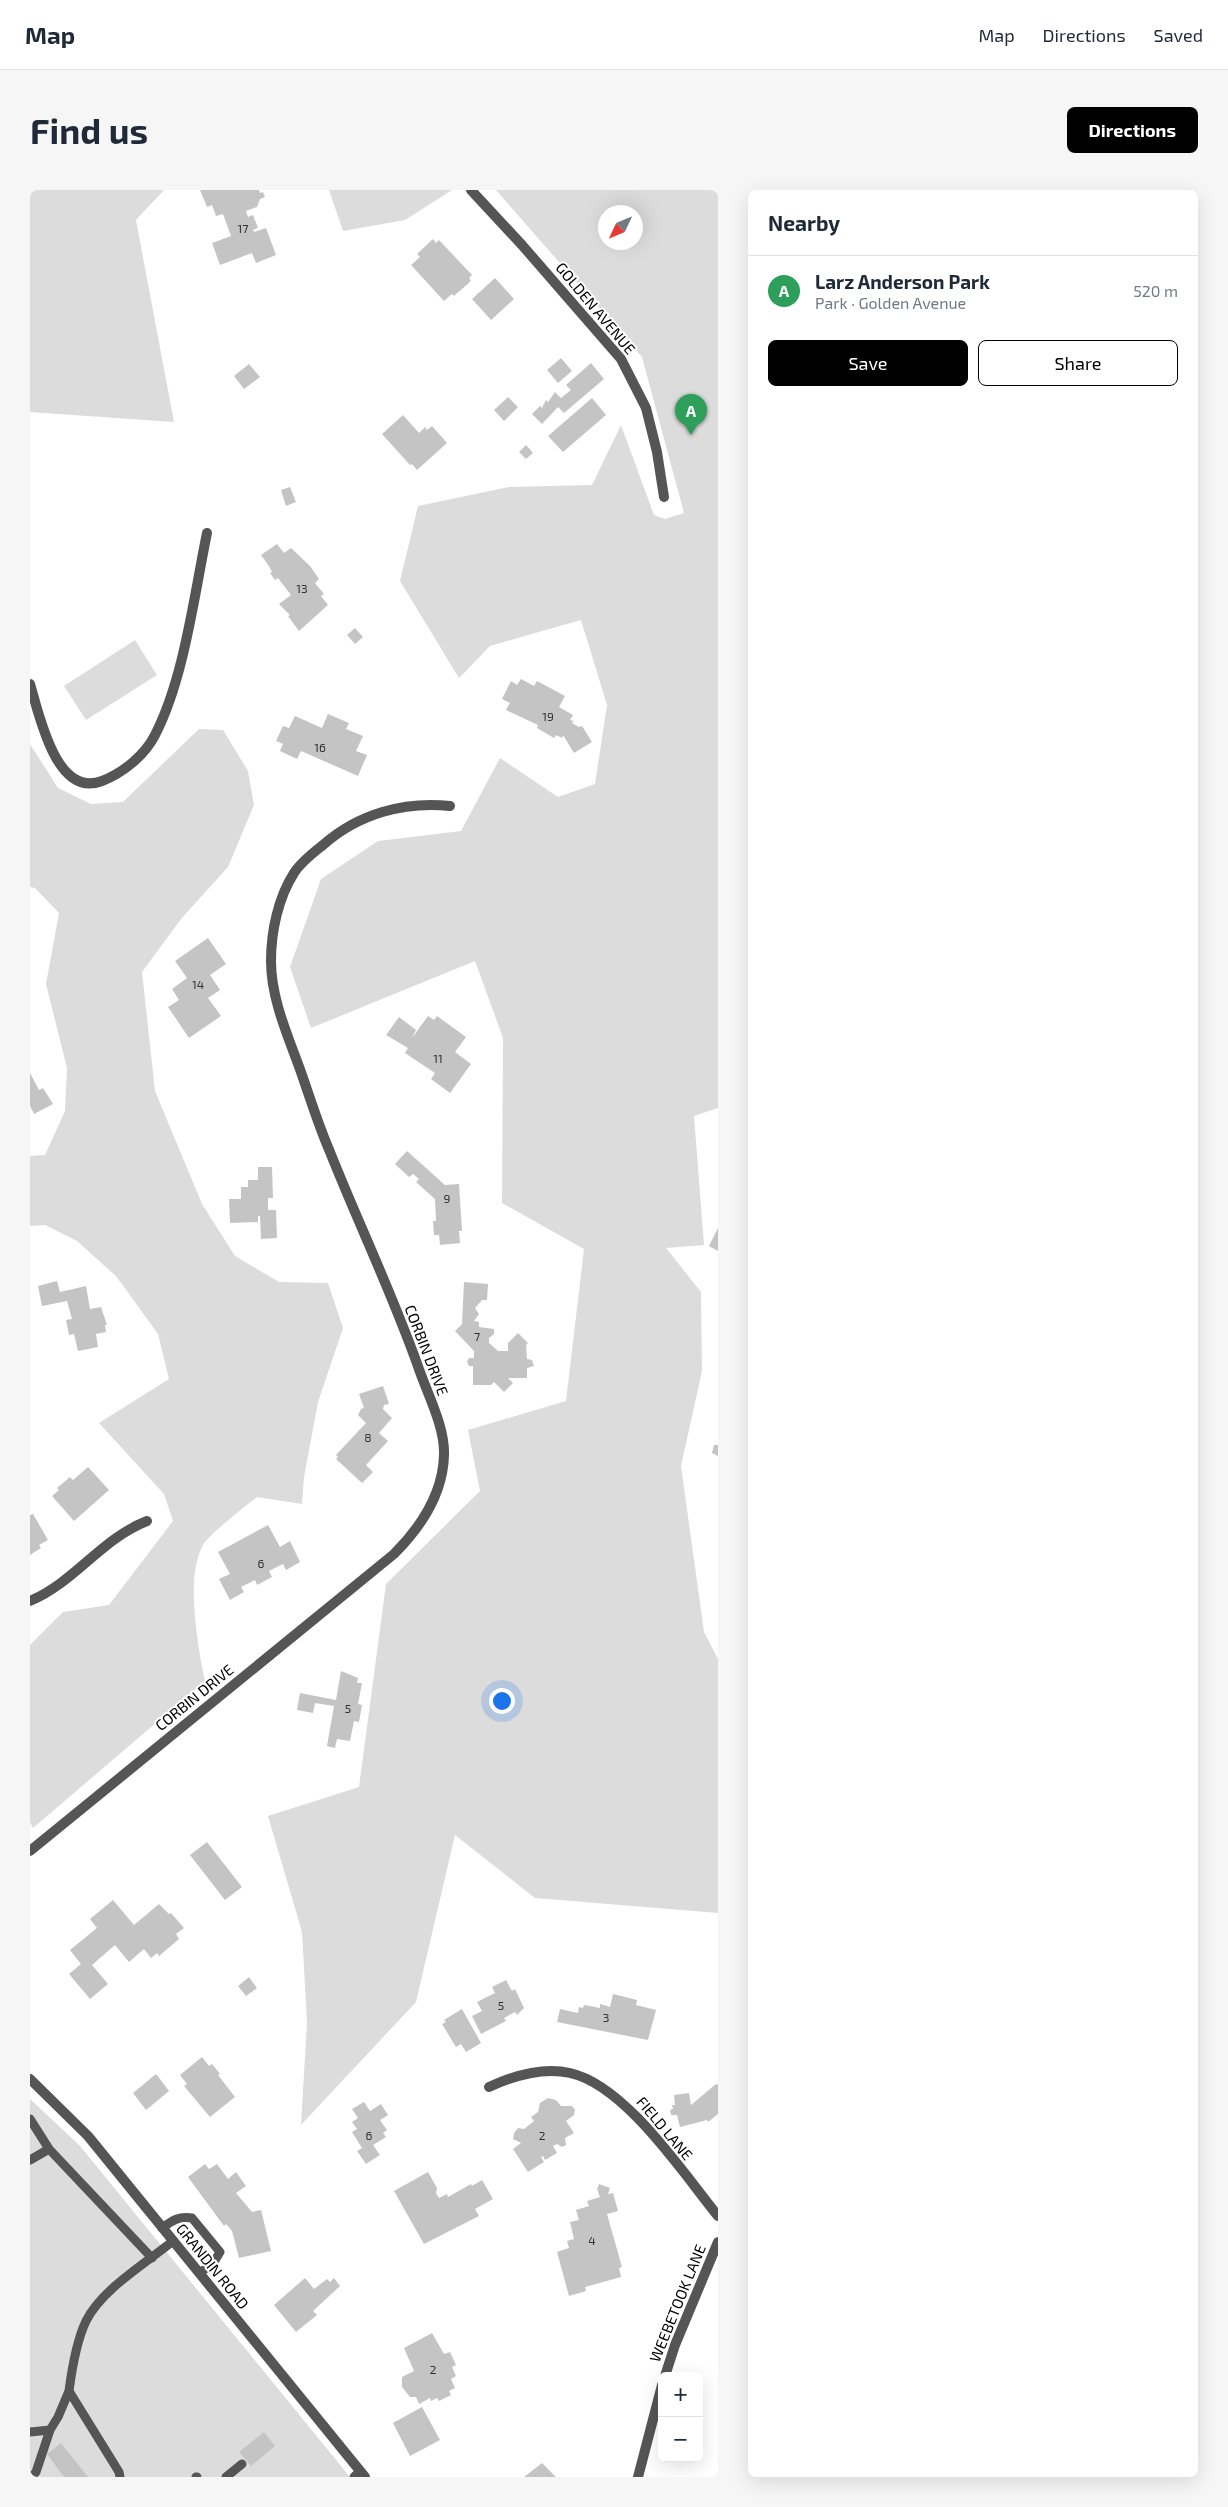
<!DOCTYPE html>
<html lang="en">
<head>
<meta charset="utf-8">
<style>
  body { margin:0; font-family:"Exo 2",sans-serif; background:#f6f6f7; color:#1f2937 }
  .controls { position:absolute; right:15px; bottom:15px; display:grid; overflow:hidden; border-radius:8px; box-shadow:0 5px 20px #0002 }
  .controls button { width:45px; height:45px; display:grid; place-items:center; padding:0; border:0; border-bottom:1px solid #e0e1e3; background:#fff; color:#1f2937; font:25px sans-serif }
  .compass { position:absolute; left:568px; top:15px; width:45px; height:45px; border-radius:50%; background:#fff; box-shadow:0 5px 20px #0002; rotate:226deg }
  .you { position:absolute; left:471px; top:1510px; width:18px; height:18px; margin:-12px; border:4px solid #fff; border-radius:50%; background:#1a73e8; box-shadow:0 0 0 8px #1a73e833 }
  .badge { display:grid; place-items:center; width:32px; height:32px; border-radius:50%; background:#000; color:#fff; font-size:16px; font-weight:700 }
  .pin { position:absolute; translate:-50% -41px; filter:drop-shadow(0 1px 2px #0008) }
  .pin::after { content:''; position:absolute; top:26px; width:18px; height:15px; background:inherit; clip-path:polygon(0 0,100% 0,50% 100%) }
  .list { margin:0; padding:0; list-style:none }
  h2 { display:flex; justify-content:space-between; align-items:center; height:65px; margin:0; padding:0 20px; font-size:21px }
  h2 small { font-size:16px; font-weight:400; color:#747a83 }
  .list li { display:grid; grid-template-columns:32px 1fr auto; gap:15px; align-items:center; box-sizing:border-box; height:70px; padding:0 20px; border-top:1px solid #e0e1e3 }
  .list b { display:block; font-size:19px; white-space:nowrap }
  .list p { margin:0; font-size:16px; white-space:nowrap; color:#747a83 }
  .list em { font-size:16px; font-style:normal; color:#747a83 }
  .actions { display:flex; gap:10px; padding:15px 20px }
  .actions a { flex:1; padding:11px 0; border:1px solid #000; border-radius:8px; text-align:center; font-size:18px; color:#000 }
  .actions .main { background:#000; color:#fff }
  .map { position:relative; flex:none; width:688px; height:2287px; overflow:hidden; border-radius:8px }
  header { display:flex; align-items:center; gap:30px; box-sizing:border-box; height:70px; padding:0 25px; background:#fff; border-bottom:1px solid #e0e1e3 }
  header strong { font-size:24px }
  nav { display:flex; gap:28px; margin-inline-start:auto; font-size:18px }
  .intro { display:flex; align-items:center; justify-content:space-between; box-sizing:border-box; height:120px; padding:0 30px }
  h1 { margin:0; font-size:35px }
  .button { padding:12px 22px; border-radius:8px; background:#000; color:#fff; font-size:18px; font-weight:700 }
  main { display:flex; gap:30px; padding:0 30px }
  aside { flex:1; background:#fff; border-radius:8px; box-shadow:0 5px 20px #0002 }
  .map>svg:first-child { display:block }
</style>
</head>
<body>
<header>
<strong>Map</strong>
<nav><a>Map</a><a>Directions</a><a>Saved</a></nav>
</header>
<div class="intro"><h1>Find us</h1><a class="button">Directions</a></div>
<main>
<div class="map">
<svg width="688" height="2287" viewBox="0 0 688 2287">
  <rect width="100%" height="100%" fill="#fff"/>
  <!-- green -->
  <path fill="#dcdcdc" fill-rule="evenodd" d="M 0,0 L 134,0 L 106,30 L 144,232 L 0,222 Z
    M 299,0 L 422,0 L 375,30 L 313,41 Z
    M 466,0 L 688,0 L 688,918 L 664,926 L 674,1055 L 636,1058 L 671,1102 L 672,1181 L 651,1276 L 674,1442 L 688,1469 L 688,1723 L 505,1708 L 425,1645 L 386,1812 L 271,1935 L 277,1832 L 272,1742 L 238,1626 L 329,1597 L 356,1394 L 450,1301 L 438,1240 L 536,1211 L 554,1059 L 472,1013 L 473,848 L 445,771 L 281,838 L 260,777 L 291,689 L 348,651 L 431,641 L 470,568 L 528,607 L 565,594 L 577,515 L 551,430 L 460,456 L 429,488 L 370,391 L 388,316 L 479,297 L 562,295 L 591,235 L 624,325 L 635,329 L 654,323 L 612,167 ZM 576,22 L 606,22 L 606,52 L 576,52 Z
    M 105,450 L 127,485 L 56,530 L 34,496 Z
    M 169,539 L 193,540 L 218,581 L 224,615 L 198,677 L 151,729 L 112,782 L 125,901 L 172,1014 L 205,1066 L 249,1092 L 298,1093 L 313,1138 L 288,1212 L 274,1287 L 272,1314 L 227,1307 C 216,1316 178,1345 173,1355 C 155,1387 168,1456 175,1491 L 3,1638 L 0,1632 L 0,1455 L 33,1422 L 79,1415 L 143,1331 L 134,1304 L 69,1233 L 139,1189 L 128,1144 L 86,1086 L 47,1051 L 15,1035 L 0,1036 L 0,966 L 15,965 L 35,921 L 37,878 L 16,794 L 29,723 L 5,698 L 0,697 L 0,554 L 28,598 L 61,614 L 93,612 Z
    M 0,1909 L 50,1956 L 320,2287 L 0,2287 Z"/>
  <!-- building -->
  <path fill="#c4c4c4" d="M 170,0 L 229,0 L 230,3 L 233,2 L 235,7 L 230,9 L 227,17 L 216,21 L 218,27 L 223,25 L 228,38 L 223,40 L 224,42 L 236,38 L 246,65 L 226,73 L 222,63 L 190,75 L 182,53 L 201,46 L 193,24 L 186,26 L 182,15 L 177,17 Z
    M 403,49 L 406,53 L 409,50 L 442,85 L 439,88 L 441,91 L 424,106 L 422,104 L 414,111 L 381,75 L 390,67 L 387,64 Z
    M 465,88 L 484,109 L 461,130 L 442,109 Z
    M 531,168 L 542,181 L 528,193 L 517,180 Z
    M 561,173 L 574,189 L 534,223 L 528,217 L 512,234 L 502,224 L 510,216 L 512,218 L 516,210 L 518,212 L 525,202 L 531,208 L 541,200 L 536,195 Z
    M 219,174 L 230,187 L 214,199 L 204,186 Z
    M 478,207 L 488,217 L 474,231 L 464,220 Z
    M 562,208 L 576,225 L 533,262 L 518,246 Z
    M 373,225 L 389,243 L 395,237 L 397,240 L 402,236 L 417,253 L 387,280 L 382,274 L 380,275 L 352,244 Z
    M 496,255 L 503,263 L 496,269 L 489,262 Z
    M 260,297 L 266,312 L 256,316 L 251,300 Z
    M 247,354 L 254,363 L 261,358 L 280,376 L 289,389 L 285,393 L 294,404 L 291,406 L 298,415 L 269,441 L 258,426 L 260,425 L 249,414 L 261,405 L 248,388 L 245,390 L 240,383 L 242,382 L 239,376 L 231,365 Z
    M 325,438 L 333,447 L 325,454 L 317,445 Z
    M 491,489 L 504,496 L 507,491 L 535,506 L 529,517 L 543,525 L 540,530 L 544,531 L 542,533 L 549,537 L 552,536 L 562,552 L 544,563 L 533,545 L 532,548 L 526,545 L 524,548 L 507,538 L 508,535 L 476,520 L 480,513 L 472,509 L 481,491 L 487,495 Z
    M 298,524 L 319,533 L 316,539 L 333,546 L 326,561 L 337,565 L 328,586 L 271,561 L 267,569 L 250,561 L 253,554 L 246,551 L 253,536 L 259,538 L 265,526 L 292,538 Z
    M 178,748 L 196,774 L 180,785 L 190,800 L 178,808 L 191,826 L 159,848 L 138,817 L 149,810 L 142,799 L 157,788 L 145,771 Z
    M 398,826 L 404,830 L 407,826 L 436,847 L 425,862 L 441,874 L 420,903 L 401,889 L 405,883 L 375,863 L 378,858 L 356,845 L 369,827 L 386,840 L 382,848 Z
    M 0,883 L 9,900 L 13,898 L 23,914 L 4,924 L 0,916 Z
    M 377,961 L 415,995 L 429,994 L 432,1041 L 429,1041 L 430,1053 L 410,1055 L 409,1045 L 404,1045 L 403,1031 L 406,1031 L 405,1009 L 386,992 L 389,989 L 383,984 L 379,987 L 365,974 Z
    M 228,977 L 242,977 L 243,1008 L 238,1008 L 238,1020 L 246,1020 L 247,1048 L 231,1049 L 230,1026 L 228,1026 L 228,1032 L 200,1033 L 199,1009 L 211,1009 L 211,997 L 218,997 L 218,990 L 228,990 Z
    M 688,1038 L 688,1061 L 679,1056 Z
    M 27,1091 L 30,1102 L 56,1096 L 60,1119 L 71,1117 L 77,1135 L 75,1135 L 76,1142 L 66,1144 L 68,1157 L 48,1161 L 44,1144 L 39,1145 L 36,1130 L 42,1129 L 37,1111 L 12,1116 L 8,1096 Z
    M 434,1092 L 458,1094 L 457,1110 L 452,1110 L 445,1118 L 449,1124 L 444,1131 L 449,1132 L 449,1137 L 464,1139 L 464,1144 L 459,1148 L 459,1153 L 468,1161 L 478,1161 L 478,1153 L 488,1143 L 498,1153 L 496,1155 L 497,1169 L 502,1170 L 504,1176 L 497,1178 L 497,1188 L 478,1188 L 483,1193 L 474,1202 L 464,1192 L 461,1195 L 443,1195 L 443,1176 L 439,1176 L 437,1172 L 439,1168 L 444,1168 L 444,1161 L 425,1141 L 432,1134 Z
    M 353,1196 L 359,1214 L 354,1215 L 353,1219 L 362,1228 L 349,1243 L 358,1251 L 336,1275 L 343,1282 L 332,1293 L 306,1269 L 308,1267 L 306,1265 L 336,1233 L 328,1225 L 331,1219 L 334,1218 L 329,1204 Z
    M 684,1255 L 688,1255 L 688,1266 L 682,1263 Z
    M 58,1277 L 79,1300 L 44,1331 L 22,1306 L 29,1300 L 27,1298 L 40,1287 L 43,1290 Z
    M 3,1324 L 18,1350 L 9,1355 L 11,1358 L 0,1365 L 0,1325 Z
    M 238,1335 L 250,1357 L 260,1351 L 270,1372 L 256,1380 L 253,1374 L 239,1381 L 242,1387 L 227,1395 L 225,1390 L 211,1397 L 214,1402 L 200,1410 L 189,1389 L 200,1384 L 188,1362 Z
    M 311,1481 L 328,1488 L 327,1493 L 332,1493 L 328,1514 L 332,1515 L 329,1532 L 324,1531 L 320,1551 L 307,1549 L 305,1558 L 297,1556 L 304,1516 L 285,1513 L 283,1523 L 267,1520 L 270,1503 L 306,1510 Z
    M 177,1652 L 212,1697 L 195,1710 L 160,1665 Z
    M 83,1710 L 104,1735 L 129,1714 L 139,1724 L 141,1723 L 154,1738 L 146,1744 L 149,1749 L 129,1766 L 127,1763 L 121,1768 L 114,1759 L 99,1772 L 85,1755 L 62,1775 L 78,1794 L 60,1809 L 39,1784 L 51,1774 L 40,1760 L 67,1738 L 60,1729 Z
    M 219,1787 L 227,1798 L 216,1806 L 208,1796 Z
    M 476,1790 L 482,1801 L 485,1799 L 494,1818 L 487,1825 L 485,1822 L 474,1828 L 476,1831 L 451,1844 L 442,1826 L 452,1821 L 447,1812 L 465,1803 L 462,1797 Z
    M 583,1804 L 607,1810 L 606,1815 L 626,1820 L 618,1850 L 527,1832 L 530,1819 L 548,1823 L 549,1817 L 553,1818 L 554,1815 L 570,1818 L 570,1814 L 580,1817 Z
    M 432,1819 L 451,1853 L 436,1862 L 431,1854 L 426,1857 L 412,1834 L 416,1832 L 414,1830 Z
    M 172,1867 L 179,1876 L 182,1874 L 190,1884 L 188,1885 L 205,1907 L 180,1927 L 154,1896 L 157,1894 L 150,1885 Z
    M 126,1884 L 139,1901 L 116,1920 L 103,1903 Z
    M 686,1894 L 688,1895 L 688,1924 L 678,1932 L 677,1930 L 650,1937 L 647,1925 L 641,1925 L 640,1920 L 643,1919 L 642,1915 L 645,1915 L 644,1905 L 659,1903 L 661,1915 Z
    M 518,1908 L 526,1910 L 531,1916 L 542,1916 L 545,1920 L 544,1925 L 536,1931 L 544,1943 L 535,1948 L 536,1955 L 532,1957 L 527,1954 L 523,1956 L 527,1963 L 515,1970 L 513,1966 L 511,1967 L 514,1972 L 498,1982 L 483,1959 L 491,1953 L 483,1949 L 484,1943 L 488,1938 L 494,1939 L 504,1931 L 501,1927 L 508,1922 L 510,1913 Z
    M 334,1912 L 340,1921 L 351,1914 L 358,1925 L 350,1930 L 357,1940 L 353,1943 L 356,1947 L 343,1955 L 350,1965 L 336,1974 L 327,1961 L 332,1958 L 322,1942 L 327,1939 L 322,1932 L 328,1928 L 322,1919 Z
    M 175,1974 L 179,1979 L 187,1974 L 198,1989 L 206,1982 L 216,1996 L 206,2003 L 222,2022 L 231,2020 L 241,2061 L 209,2068 L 202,2041 L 196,2034 L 194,2036 L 158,1987 Z
    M 398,1982 L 407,1998 L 406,2003 L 409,2008 L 417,2004 L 418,2007 L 441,1994 L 442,1996 L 452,1990 L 463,2009 L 445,2019 L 449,2026 L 394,2054 L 364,2001 Z
    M 569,1994 L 580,1998 L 578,2004 L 583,2003 L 588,2021 L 577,2024 L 592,2077 L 589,2078 L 591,2087 L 555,2097 L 556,2101 L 539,2106 L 527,2062 L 539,2058 L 537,2051 L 544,2049 L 540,2032 L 549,2030 L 546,2020 L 559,2016 L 557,2011 L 570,2007 L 567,1999 Z
    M 275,2088 L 284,2099 L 297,2089 L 300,2092 L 304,2088 L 310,2096 L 283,2121 L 287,2125 L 266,2142 L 244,2115 Z
    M 402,2143 L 414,2164 L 420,2162 L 426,2175 L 422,2177 L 426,2186 L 421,2189 L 425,2198 L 419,2201 L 421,2205 L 409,2211 L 407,2208 L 401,2211 L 400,2208 L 389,2214 L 386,2207 L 380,2207 L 372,2197 L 372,2187 L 384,2181 L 374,2158 Z
    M 392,2217 L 410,2250 L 380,2266 L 363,2233 Z
    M 234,2242 L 245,2256 L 221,2276 L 209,2262 Z
    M 31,2253 L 58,2287 L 34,2287 L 17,2264 Z
    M 512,2273 L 526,2287 L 494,2287 Z"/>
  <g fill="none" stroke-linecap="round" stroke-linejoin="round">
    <!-- service -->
    <path stroke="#555" stroke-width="9" d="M 0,1929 L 19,1959 L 122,2068
      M 0,1970 L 19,1959
      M 132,2038 C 143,2030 149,2026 162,2028 L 190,2062 L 184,2072 L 170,2083
      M 0,2242 L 20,2240
      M 2,2287 L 6,2282 L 20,2240 L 28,2227 L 39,2201
      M 90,2287 L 89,2282 L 39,2201 C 42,2178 46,2152 56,2131 C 72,2099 116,2073 143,2051
      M 166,2287 L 167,2287
      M 196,2287 L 212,2274
      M 324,2287 L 330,2281"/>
    <!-- minor -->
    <path stroke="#555" stroke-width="10" d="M 441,0 L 492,55 L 591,169 L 616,218 L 627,262 L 634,307
      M 0,494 C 9,524 26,609 72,591 C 93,583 115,565 125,545 C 154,489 164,406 177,343
      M 0,1411 C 45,1392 71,1349 117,1331
      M 0,1661 L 364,1364 C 391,1337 413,1304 414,1265 C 415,1238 399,1207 390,1182 C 364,1107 329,1035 300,962 C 289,937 281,911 272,885 C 259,848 241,810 241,771 C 241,742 248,708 264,683 C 271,672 283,663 293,655 C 328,624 374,611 420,616
      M 459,1897 C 483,1886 514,1877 540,1883 C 595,1895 653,1983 688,2026
      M 635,2186 L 645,2155 L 688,2052
      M 608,2287 L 632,2195"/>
    <!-- tertiary -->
    <path stroke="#555" stroke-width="10" d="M 0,1889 L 58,1946 L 335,2287"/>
  </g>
  <g text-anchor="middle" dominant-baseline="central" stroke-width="4" stroke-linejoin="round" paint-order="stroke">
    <!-- number labels -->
    <g font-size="12" fill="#313131">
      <text x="213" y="38">17</text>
      <text x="272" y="398">13</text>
      <text x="518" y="526">19</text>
      <text x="290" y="557">16</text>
      <text x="168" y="794">14</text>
      <text x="408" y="868">11</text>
      <text x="417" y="1008">9</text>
      <text x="447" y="1146">7</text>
      <text x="338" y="1247">8</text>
      <text x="231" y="1373">6</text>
      <text x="318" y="1518">5</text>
      <text x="471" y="1815">5</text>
      <text x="576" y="1827">3</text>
      <text x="339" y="1945">6</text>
      <text x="512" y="1945">2</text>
      <text x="562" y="2050">4</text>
      <text x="403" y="2179">2</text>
    </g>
    <!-- street labels -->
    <g font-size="15" fill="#000" stroke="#fff">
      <text transform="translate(566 118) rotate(50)">GOLDEN AVENUE</text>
      <text transform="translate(397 1160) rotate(69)">CORBIN DRIVE</text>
      <text transform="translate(164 1507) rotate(-39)">CORBIN DRIVE</text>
      <text transform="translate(635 1938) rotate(50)">FIELD LANE</text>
      <text transform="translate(183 2076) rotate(51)">GRANDIN ROAD</text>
      <text transform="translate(647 2113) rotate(-68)">WEEBETOOK LANE</text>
    </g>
  </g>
</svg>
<div class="controls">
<button>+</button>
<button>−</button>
</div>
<svg class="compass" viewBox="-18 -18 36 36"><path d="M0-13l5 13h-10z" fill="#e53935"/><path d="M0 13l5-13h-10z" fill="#747a83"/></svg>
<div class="you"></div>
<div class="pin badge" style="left:661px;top:245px;background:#2e9e5b">A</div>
</div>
<aside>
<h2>Nearby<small></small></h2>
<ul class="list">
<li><span class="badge" style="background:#2e9e5b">A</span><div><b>Larz Anderson Park</b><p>Park · Golden Avenue</p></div><em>520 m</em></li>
</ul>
<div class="actions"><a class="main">Save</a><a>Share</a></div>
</aside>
</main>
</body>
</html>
